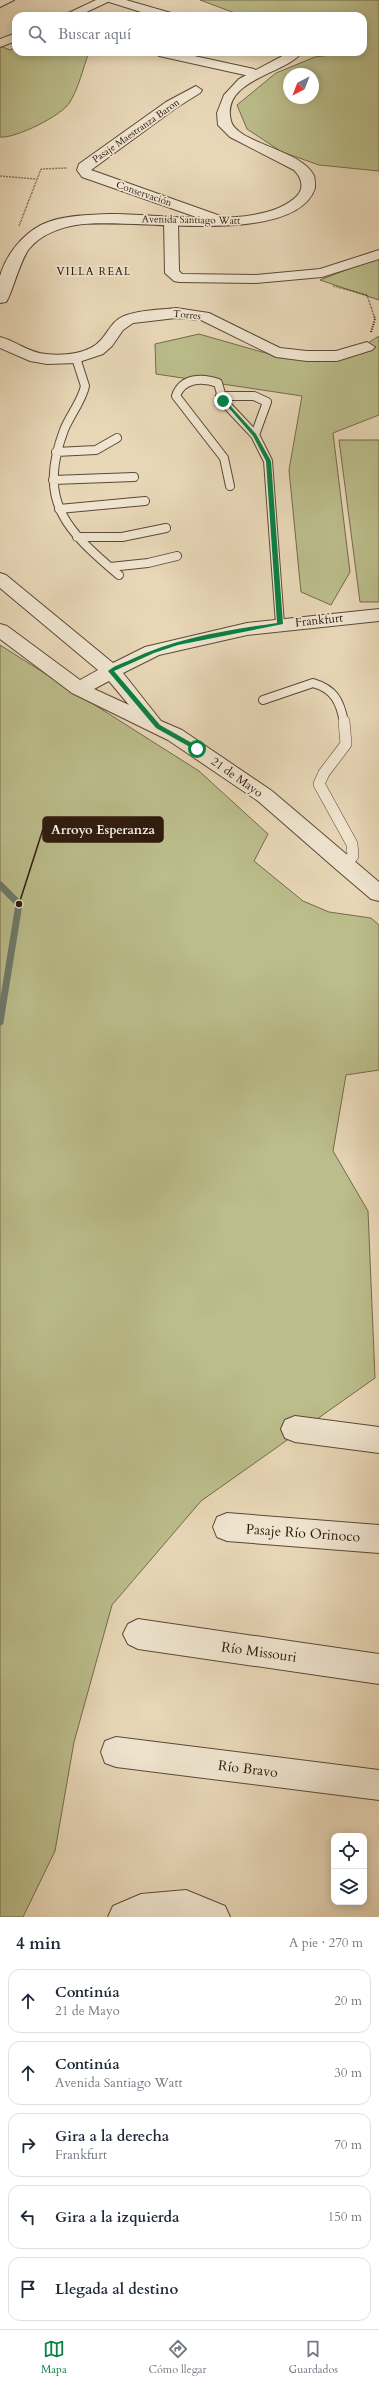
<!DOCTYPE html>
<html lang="es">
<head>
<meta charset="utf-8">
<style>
  body { margin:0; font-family:Cardo,serif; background:#f6f6f7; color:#1f2937 }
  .controls { position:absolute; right:12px; bottom:12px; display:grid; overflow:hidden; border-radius:8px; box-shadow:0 2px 10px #0003 }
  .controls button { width:36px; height:36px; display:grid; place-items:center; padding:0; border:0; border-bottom:1px solid #e0e1e3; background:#fff; color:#1f2937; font:20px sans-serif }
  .compass { position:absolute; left:283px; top:68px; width:36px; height:36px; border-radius:50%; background:#fff; box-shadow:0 2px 10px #0003; rotate:222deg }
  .stop { position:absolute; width:12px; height:12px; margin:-9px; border:3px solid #0b8043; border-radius:50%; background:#fff }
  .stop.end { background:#0b8043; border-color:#fff; box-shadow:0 1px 4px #0008 }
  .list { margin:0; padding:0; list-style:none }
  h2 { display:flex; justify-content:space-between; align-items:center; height:52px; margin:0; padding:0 16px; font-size:17px }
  h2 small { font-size:13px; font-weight:400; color:#747a83 }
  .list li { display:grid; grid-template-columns:26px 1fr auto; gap:12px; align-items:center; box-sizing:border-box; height:64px; margin:0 8px 8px; padding:0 8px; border:1px solid #e0e1e3; border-radius:12px }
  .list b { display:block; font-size:15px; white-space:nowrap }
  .list p { margin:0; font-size:13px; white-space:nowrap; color:#747a83 }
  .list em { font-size:13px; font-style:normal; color:#747a83 }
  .icon { flex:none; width:22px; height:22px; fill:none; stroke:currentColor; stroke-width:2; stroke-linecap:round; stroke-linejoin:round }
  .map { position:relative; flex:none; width:379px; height:1917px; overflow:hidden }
  .search { position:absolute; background:#fff; box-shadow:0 2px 10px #0003; left:12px; right:12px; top:12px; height:44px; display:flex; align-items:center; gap:10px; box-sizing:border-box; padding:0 14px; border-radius:12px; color:#747a83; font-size:15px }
  .sheet { height:412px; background:#fff }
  nav { display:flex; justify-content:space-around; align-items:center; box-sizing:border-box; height:56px; border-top:1px solid #e0e1e3; background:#fff; font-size:11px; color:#747a83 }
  nav a { display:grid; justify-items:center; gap:2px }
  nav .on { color:#0b8043 }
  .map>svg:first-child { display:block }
</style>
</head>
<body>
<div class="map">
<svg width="379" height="1917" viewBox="0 0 379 1917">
  <rect width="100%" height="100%" fill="#e8d7b7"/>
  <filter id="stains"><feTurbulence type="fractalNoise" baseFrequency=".005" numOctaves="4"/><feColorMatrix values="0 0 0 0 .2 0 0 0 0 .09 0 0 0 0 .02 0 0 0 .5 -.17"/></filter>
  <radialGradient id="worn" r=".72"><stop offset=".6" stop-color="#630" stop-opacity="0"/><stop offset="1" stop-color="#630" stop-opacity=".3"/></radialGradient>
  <!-- green -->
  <path fill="#bbbd8b" stroke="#746b4c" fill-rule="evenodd" d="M 200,0 L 379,0 L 379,171 L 319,165 L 282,152 L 247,129 L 237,105 L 276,73 L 315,57 L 339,54 L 338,52 L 363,52 L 363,16 L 243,16 ZM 289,74 L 313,74 L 313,98 L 289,98 Z
    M 0,46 L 10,50 L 16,47 L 16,52 L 89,52 C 83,68 79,87 70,102 C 63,115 15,139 0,137 Z
    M 379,257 L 379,300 L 320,280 Z
    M 199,334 L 276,356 L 352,353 L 379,336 L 379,415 L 333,433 L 350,572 L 331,605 L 301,592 L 289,470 L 302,396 L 156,374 L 155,344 Z
    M 339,440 L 379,440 L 379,602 L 360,602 Z
    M 0,645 L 199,771 L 268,834 L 254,861 L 303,901 L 329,912 L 371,918 L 379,925 L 379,1070 L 346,1075 L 333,1151 L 368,1211 L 375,1378 L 201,1501 L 112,1605 L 74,1742 L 55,1851 L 23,1917 L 0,1917 Z"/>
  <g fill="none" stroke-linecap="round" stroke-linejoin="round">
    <!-- stream -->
    <path stroke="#6d7a6b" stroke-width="7" d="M 0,885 L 19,904 L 0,1022"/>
    <!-- service-far1 casing -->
    <g stroke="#5c4837" stroke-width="10">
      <path id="service-far1" d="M 76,358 L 85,386 C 82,401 70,415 64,430 C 37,502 66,530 119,575
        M 220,396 L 254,396 L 267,402 L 255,435
        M 56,452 L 96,450 L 117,438
        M 53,480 L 134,477
        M 230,486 L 224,458 L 176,396 C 182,378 202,377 218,383 L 223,401 L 255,435 L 268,461 L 280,624
        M 59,509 L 145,501
        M 77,537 L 122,537 L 166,528
        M 110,567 L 148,563 L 177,556
        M 263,700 L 313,683 C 334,689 340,701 344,722"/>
    </g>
    <!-- service casing -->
    <g stroke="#5c4837" stroke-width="12">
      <path id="service" d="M 344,865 L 353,856 L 352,844 L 319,784 L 324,773 L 346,744 L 344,721"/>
    </g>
    <!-- minor casing -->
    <g stroke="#5c4837" stroke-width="2">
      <path id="minor" d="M 0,0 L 14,0 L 0,7 Z
        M 96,0 L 112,0 L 78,16 L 62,16 Z
        M 16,33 L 16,41 L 0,47 L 0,39 Z
        M 153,52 L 176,52 L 254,69 L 260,73 L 254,77 L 159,56 Z
        M 196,86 L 202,90 L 200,93 L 176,108 L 91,170 L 229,219 L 231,222 L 229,225 L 219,225 L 82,177 L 77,170 L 79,164 L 166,102 Z
        M 171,217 L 178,221 L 179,271 L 182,274 L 256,275 L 320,269 L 379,250 L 379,259 L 322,277 L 256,283 L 179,282 L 174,281 L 165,273 L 164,221 Z
        M 176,308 L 209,313 L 280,348 L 307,351 L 336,351 L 367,342 L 375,347 L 372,350 L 337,361 L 307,361 L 276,357 L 201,320 L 176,318 L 133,323 L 123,330 L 112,346 L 103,354 L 76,363 L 47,364 L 30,361 L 0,348 L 0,337 C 16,341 29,353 46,354 C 64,356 89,354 101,340 C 109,331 112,321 124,316 C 139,310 160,310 176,308 Z
        M 295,1416 L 379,1427 L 379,1453 L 295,1442 L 285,1438 L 281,1429 L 285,1420 Z
        M 227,1513 L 379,1525 L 379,1553 L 227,1541 L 217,1537 L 213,1527 L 217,1517 Z
        M 138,1619 L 379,1654 L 379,1684 L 138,1649 L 128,1644 L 123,1634 L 128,1624 Z
        M 116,1737 L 379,1770 L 379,1800 L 116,1767 L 105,1763 L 101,1752 L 105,1741 Z
        M 186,1890 L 225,1906 L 230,1917 L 108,1917 L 113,1906 L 141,1894 Z"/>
    </g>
    <!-- tertiary casing -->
    <g stroke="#5c4837" stroke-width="2">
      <path id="tertiary" d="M 107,0 L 126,0 L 171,13 L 173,16 L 154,16 L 109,2 Z
        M 290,52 L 302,52 C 287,74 220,79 231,121 C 236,143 303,150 314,176 C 315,179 315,184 315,188 C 295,249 126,216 76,225 C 59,228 40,235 29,249 C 20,260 11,297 6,302 C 5,302 1,303 0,303 C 0,295 0,284 0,276 C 6,255 22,235 41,225 C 61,215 88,215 110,214 C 157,213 261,232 297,196 C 305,187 301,177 294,170 L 230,137 L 218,125 L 217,113 L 224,95 L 239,79 Z
        M 0,573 L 6,575 L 113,663 L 145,647 L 247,623 L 379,609 L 379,621 L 247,635 L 159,655 L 123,673 L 161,721 L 182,730 L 272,791 L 379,882 L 379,901 L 371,899 L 337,870 L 258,801 L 168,740 L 72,693 L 0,639 L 0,624 L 7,626 L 80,680 L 98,670 L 0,588 ZM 109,681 L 129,705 L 94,689 Z"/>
    </g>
    <!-- path-far1 -->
    <path stroke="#2d190c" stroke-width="1.5" stroke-dasharray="0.5 1" stroke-linecap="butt" d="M 0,176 L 36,179
      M 19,226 L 41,169 L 67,168
      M 333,286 L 367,295 L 374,316"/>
    <!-- path -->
    <path stroke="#2d190c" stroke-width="2" stroke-dasharray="1 1.5" stroke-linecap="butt" d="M 371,332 L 375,319 L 374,315"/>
    <!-- service-far1 -->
    <use href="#service-far1" stroke="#f0e5d0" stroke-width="8"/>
    <!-- service -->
    <use href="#service" stroke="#f0e5d0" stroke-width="11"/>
    <!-- minor -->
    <use href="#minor" fill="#f0e5d0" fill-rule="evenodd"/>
    <!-- tertiary -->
    <use href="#tertiary" fill="#f0e5d0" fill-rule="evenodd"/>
  </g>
  <!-- route -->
  <path fill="#0b8043" d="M 222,400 L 225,400 L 256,434 L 271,461 L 283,624 L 178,645 L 154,653 L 114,671 L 160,725 L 199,747 L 197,751 L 156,728 L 108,671 C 114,666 123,663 130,660 C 176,638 227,630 277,623 L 266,461 L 253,436 Z"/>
  <g text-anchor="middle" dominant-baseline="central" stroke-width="3.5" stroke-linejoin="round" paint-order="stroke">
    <!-- far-street labels -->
    <g font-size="10" fill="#2d190c" stroke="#f0e5d0">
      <text transform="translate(136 131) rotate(-35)">Pasaje Maestranza Baron</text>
      <text transform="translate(144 194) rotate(19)">Conservación</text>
      <text transform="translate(191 220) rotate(1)">Avenida Santiago Watt</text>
      <text transform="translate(187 315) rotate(5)">Torres</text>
    </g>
    <!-- far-neighbourhood labels -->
    <g font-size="11" letter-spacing="1" fill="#2d190c" stroke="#f0e5d0">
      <text x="94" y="271">VILLA REAL</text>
    </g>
    <!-- street labels -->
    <g font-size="12" fill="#2d190c" stroke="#f0e5d0">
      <text transform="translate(319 620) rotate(-6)">Frankfurt</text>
      <text transform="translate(237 777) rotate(35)">21 de Mayo</text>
    </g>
    <!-- near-street labels -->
    <g font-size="14" fill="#2d190c" stroke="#f0e5d0">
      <text transform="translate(303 1533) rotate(4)">Pasaje Río Orinoco</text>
      <text transform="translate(259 1652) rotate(8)">Río Missouri</text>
      <text transform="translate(248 1769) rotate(7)">Río Bravo</text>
    </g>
  </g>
  <!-- callouts -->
  <path fill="none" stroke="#2d190c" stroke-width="1.5" d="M19 904L43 829"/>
  <circle fill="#2d190c" stroke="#f0e5d0" stroke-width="1.5" cx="19" cy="904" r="4"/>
  <rect fill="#2d190c" stroke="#2d190c" stroke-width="1.5" x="43" y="817" width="120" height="25" rx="4"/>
  <g font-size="13" text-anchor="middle" font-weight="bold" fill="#fff">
    <text x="103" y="834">Arroyo Esperanza</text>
  </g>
  <rect width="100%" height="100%" filter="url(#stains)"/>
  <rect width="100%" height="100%" fill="url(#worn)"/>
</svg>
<div class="controls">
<button><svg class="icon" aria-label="locate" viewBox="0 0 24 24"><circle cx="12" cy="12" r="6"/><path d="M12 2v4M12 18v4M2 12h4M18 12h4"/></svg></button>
<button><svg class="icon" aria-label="layers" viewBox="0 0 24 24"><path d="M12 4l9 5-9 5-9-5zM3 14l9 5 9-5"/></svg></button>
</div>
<svg class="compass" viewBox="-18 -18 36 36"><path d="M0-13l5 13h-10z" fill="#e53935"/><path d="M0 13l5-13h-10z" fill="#747a83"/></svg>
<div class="stop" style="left:197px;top:749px"></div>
<div class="stop end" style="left:223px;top:401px"></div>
<div class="search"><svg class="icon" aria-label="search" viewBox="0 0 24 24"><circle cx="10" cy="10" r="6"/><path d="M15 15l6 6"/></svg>Buscar aquí</div>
</div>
<section class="sheet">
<h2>4 min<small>A pie · 270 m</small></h2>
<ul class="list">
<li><svg class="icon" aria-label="ahead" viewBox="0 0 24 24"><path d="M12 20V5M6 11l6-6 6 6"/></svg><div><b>Continúa</b><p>21 de Mayo</p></div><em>20 m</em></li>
<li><svg class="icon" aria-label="ahead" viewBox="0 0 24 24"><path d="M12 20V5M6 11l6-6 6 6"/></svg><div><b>Continúa</b><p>Avenida Santiago Watt</p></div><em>30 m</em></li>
<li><svg class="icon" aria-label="right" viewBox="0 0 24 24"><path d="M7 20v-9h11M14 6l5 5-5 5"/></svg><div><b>Gira a la derecha</b><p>Frankfurt</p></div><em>70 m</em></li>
<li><svg class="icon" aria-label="left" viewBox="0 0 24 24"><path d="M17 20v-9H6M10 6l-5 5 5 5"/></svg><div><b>Gira a la izquierda</b></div><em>150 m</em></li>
<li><svg class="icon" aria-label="arrive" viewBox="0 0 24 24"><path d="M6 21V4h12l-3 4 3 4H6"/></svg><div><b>Llegada al destino</b></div></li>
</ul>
</section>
<nav>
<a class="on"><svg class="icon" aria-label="map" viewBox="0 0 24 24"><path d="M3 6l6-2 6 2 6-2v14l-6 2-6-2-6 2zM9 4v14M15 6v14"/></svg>Mapa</a>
<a><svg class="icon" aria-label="directions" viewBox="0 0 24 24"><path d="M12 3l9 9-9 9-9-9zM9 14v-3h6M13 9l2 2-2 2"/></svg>Cómo llegar</a>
<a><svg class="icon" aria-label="saved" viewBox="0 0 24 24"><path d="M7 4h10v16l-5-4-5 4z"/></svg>Guardados</a>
</nav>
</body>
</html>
